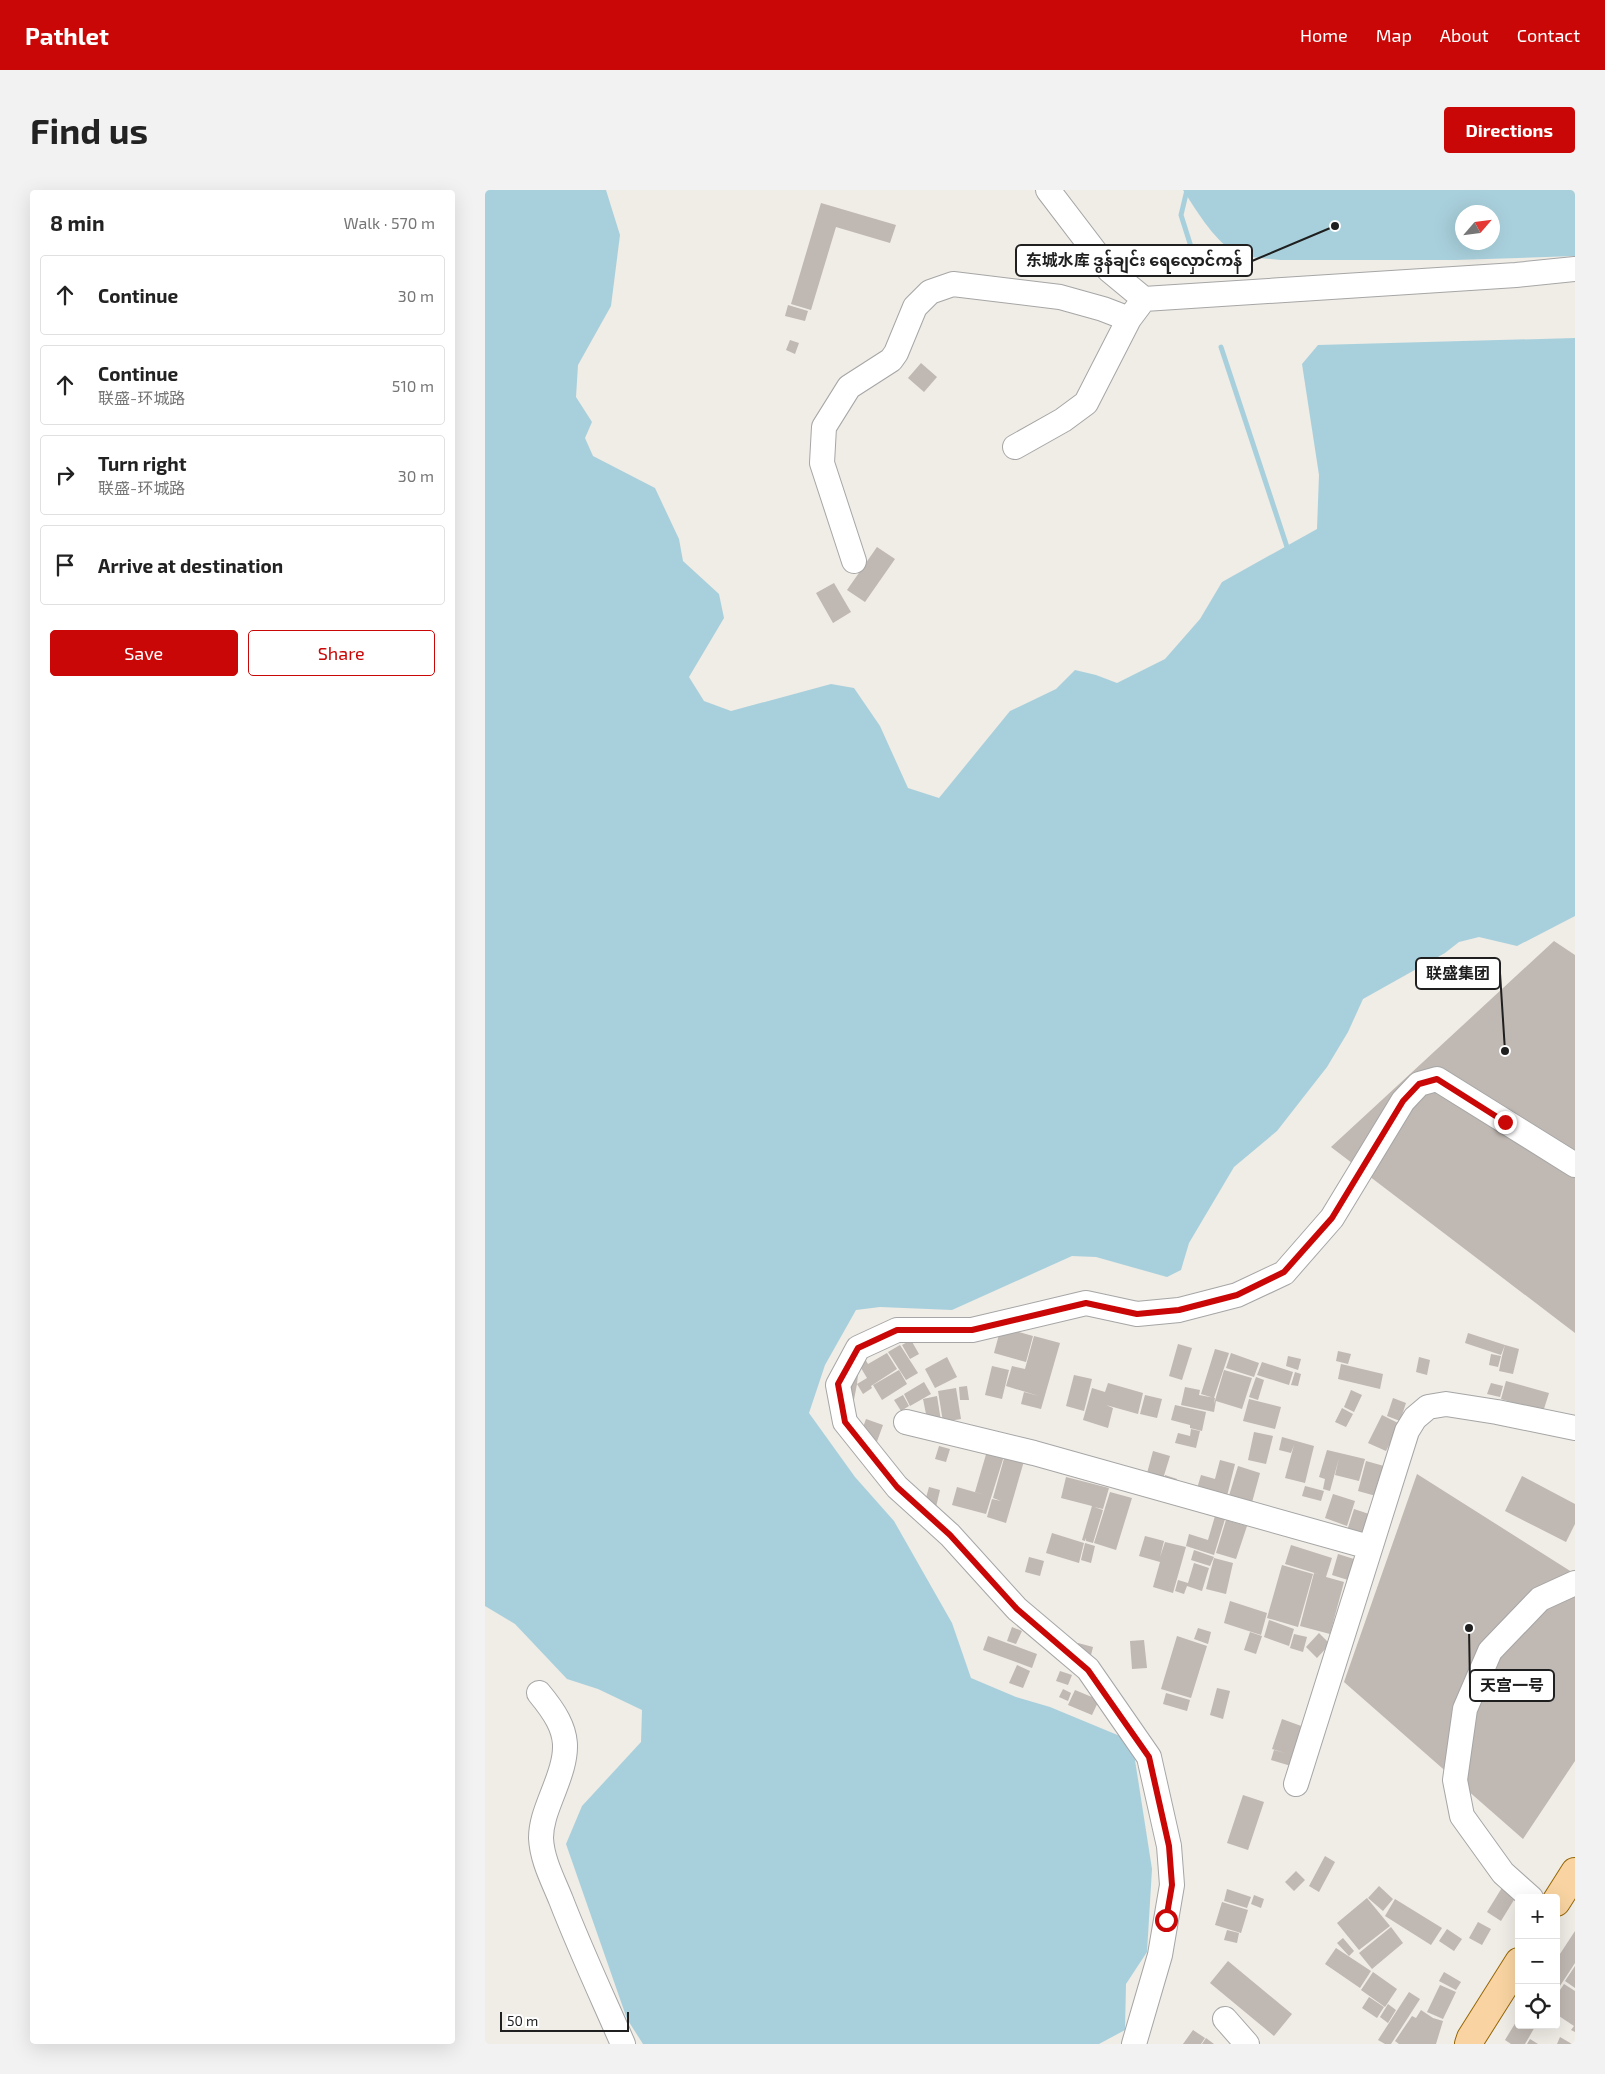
<!DOCTYPE html>
<html lang="en">
<head>
<meta charset="utf-8">
<style>
  body { margin:0; font-family:"Exo 2","Noto Sans SC","Noto Sans Myanmar",sans-serif; background:#f2f2f2; color:#222 }
  .controls { position:absolute; right:15px; bottom:15px; display:grid; overflow:hidden; border-radius:5px; box-shadow:0 5px 20px #0002 }
  .controls button { width:45px; height:45px; display:grid; place-items:center; padding:0; border:0; border-bottom:1px solid #e0e0e0; background:#fff; color:#222; font:25px sans-serif }
  .compass { position:absolute; left:970px; top:15px; width:45px; height:45px; border-radius:50%; background:#fff; box-shadow:0 5px 20px #0002; rotate:62deg }
  .scale { position:absolute; left:15px; bottom:12px; width:129px; box-sizing:border-box; padding-left:5px; border:2px solid #1f1f1f; border-top:0; font-size:14px; line-height:18px; white-space:nowrap; color:#1f1f1f; -webkit-text-stroke:4px #fff; paint-order:stroke }
  .stop { position:absolute; width:15px; height:15px; margin:-11px; border:4px solid #c80706; border-radius:50%; background:#fff }
  .stop.end { background:#c80706; border-color:#fff; box-shadow:0 1px 5px #0008 }
  .list { margin:0; padding:0; list-style:none }
  h2 { display:flex; justify-content:space-between; align-items:center; height:65px; margin:0; padding:0 20px; font-size:21px }
  h2 small { font-size:16px; font-weight:400; color:#767676 }
  .list li { display:grid; grid-template-columns:32px 1fr auto; gap:15px; align-items:center; box-sizing:border-box; height:80px; margin:0 10px 10px; padding:0 10px; border:1px solid #e0e0e0; border-radius:5px }
  .list b { display:block; font-size:19px; white-space:nowrap }
  .list p { margin:0; font-size:16px; white-space:nowrap; color:#767676 }
  .list em { font-size:16px; font-style:normal; color:#767676 }
  .actions { display:flex; gap:10px; padding:15px 20px }
  .actions a { flex:1; padding:11px 0; border:1px solid #c80706; border-radius:5px; text-align:center; font-size:18px; color:#c80706 }
  .actions .main { background:#c80706; color:#fff }
  .icon { flex:none; width:28px; height:28px; fill:none; stroke:currentColor; stroke-width:2; stroke-linecap:round; stroke-linejoin:round }
  .map { position:relative; flex:none; width:1090px; height:1854px; overflow:hidden; border-radius:5px }
  header { display:flex; align-items:center; gap:30px; box-sizing:border-box; height:70px; padding:0 25px; background:#c80706; color:#fff }
  header strong { font-size:24px }
  nav { display:flex; gap:28px; margin-inline-start:auto; font-size:18px }
  .intro { display:flex; align-items:center; justify-content:space-between; box-sizing:border-box; height:120px; padding:0 30px }
  h1 { margin:0; font-size:35px }
  .button { padding:12px 22px; border-radius:5px; background:#c80706; color:#fff; font-size:18px; font-weight:700 }
  main { display:flex; gap:30px; padding:0 30px }
  aside { flex:1; background:#fff; border-radius:5px; box-shadow:0 5px 20px #0002 }
  .map>svg:first-child { display:block }
</style>
</head>
<body>
<header>
<strong>Pathlet</strong>
<nav><a>Home</a><a>Map</a><a>About</a><a>Contact</a></nav>
</header>
<div class="intro"><h1>Find us</h1><a class="button">Directions</a></div>
<main>
<aside>
<h2>8 min<small>Walk · 570 m</small></h2>
<ul class="list">
<li><svg class="icon" aria-label="ahead" viewBox="0 0 24 24"><path d="M12 20V5M6 11l6-6 6 6"/></svg><div><b>Continue</b></div><em>30 m</em></li>
<li><svg class="icon" aria-label="ahead" viewBox="0 0 24 24"><path d="M12 20V5M6 11l6-6 6 6"/></svg><div><b>Continue</b><p>联盛-环城路</p></div><em>510 m</em></li>
<li><svg class="icon" aria-label="right" viewBox="0 0 24 24"><path d="M7 20v-9h11M14 6l5 5-5 5"/></svg><div><b>Turn right</b><p>联盛-环城路</p></div><em>30 m</em></li>
<li><svg class="icon" aria-label="arrive" viewBox="0 0 24 24"><path d="M6 21V4h12l-3 4 3 4H6"/></svg><div><b>Arrive at destination</b></div></li>
</ul>
<div class="actions"><a class="main">Save</a><a>Share</a></div>
</aside>
<div class="map">
<svg width="1090" height="1854" viewBox="0 0 1090 1854">
  <rect width="100%" height="100%" fill="#f0ece6"/>
  <!-- water -->
  <path fill="#a8d0dc" fill-rule="evenodd" d="M 0,0 L 121,0 L 135,45 L 126,116 L 93,175 L 91,207 L 107,232 L 100,248 L 108,266 L 170,298 L 194,349 L 198,371 L 234,404 L 239,428 L 204,487 L 219,511 L 246,521 L 346,494 L 369,498 L 395,536 L 423,598 L 454,608 L 525,521 L 571,499 L 590,480 L 611,485 L 632,493 L 680,469 L 715,429 L 737,392 L 832,339 L 834,285 L 817,174 L 833,155 L 1090,148 L 1090,726 L 1032,756 L 994,747 L 974,752 L 960,763 L 878,809 L 863,842 L 842,877 L 792,941 L 749,977 L 704,1053 L 696,1080 L 682,1087 L 611,1067 L 587,1066 L 467,1120 L 395,1117 L 371,1120 L 340,1175 L 324,1223 L 370,1287 L 409,1331 L 467,1433 L 486,1488 L 531,1507 L 565,1517 L 647,1551 L 667,1679 L 662,1762 L 641,1794 L 640,1840 L 614,1854 L 158,1854 L 142,1829 L 81,1654 L 97,1616 L 156,1552 L 157,1520 L 113,1499 L 82,1489 L 30,1434 L 0,1416 Z
    M 698,0 L 1090,0 L 1090,66 L 970,70 L 796,70 C 781,68 761,69 747,60 C 728,49 710,18 698,0 ZM 978,22 L 1008,22 L 1008,52 L 978,52 Z"/>
  <g fill="none" stroke-linecap="round" stroke-linejoin="round">
    <!-- stream -->
    <path stroke="#a8d0dc" stroke-width="5" d="M 702,0 L 696,25 L 714,82
      M 736,157 L 803,360"/>
  </g>
  <!-- building -->
  <path fill="#c0b8b2" d="M 336,13 L 411,35 L 405,53 L 351,37 L 326,120 L 306,114 Z
    M 303,115 L 323,121 L 320,131 L 300,126 Z
    M 305,150 L 314,153 L 310,164 L 301,160 Z
    M 436,173 L 452,187 L 439,202 L 423,188 Z
    M 392,357 L 410,369 L 380,412 L 362,400 Z
    M 349,393 L 366,422 L 348,433 L 331,403 Z
    M 1069,751 L 1090,765 L 1090,1143 L 846,957 Z
    M 516,1137 L 548,1146 L 541,1172 L 509,1163 Z
    M 983,1143 L 1020,1155 L 1016,1165 L 980,1153 Z
    M 549,1146 L 575,1153 L 556,1219 L 536,1214 L 539,1202 L 554,1206 L 521,1196 L 527,1176 L 540,1179 Z
    M 426,1150 L 434,1164 L 425,1169 L 417,1155 Z
    M 693,1154 L 707,1158 L 697,1190 L 684,1186 Z
    M 415,1155 L 433,1183 L 421,1190 L 403,1162 Z
    M 1020,1155 L 1034,1159 L 1028,1184 L 1014,1181 L 1017,1166 L 1022,1167 L 1017,1166 Z
    M 730,1159 L 744,1163 L 729,1208 L 716,1204 Z
    M 853,1161 L 866,1164 L 863,1174 L 851,1171 Z
    M 402,1163 L 412,1179 L 386,1196 L 387,1198 L 378,1204 L 372,1194 L 367,1220 L 356,1181 L 373,1184 L 372,1194 L 382,1188 L 376,1178 L 380,1169 L 383,1174 Z
    M 746,1163 L 774,1173 L 769,1187 L 741,1178 Z
    M 1006,1164 L 1016,1166 L 1013,1177 L 1004,1175 Z
    M 803,1166 L 816,1169 L 813,1180 L 801,1176 Z
    M 462,1167 L 472,1187 L 450,1198 L 440,1179 Z
    M 934,1167 L 945,1170 L 942,1185 L 931,1182 Z
    M 777,1172 L 808,1182 L 804,1195 L 772,1185 Z
    M 856,1174 L 898,1184 L 895,1199 L 853,1189 Z
    M 507,1176 L 524,1180 L 517,1209 L 500,1205 Z
    M 414,1180 L 422,1194 L 397,1210 L 388,1195 Z
    M 739,1180 L 767,1188 L 757,1219 L 731,1211 L 729,1222 L 696,1215 L 700,1197 L 715,1200 L 714,1205 L 730,1208 L 729,1214 Z
    M 810,1182 L 816,1184 L 813,1196 L 806,1195 Z
    M 589,1185 L 607,1189 L 599,1221 L 581,1216 Z
    M 771,1187 L 779,1190 L 773,1210 L 764,1207 Z
    M 1021,1191 L 1064,1203 L 1058,1222 L 1016,1209 Z
    M 439,1192 L 446,1204 L 425,1216 L 419,1204 Z
    M 623,1193 L 658,1203 L 653,1224 L 621,1215 L 628,1218 L 623,1238 L 598,1230 L 607,1198 L 620,1202 Z
    M 1006,1193 L 1018,1196 L 1015,1207 L 1002,1204 Z
    M 482,1196 L 484,1210 L 475,1210 L 474,1197 Z
    M 471,1198 L 476,1229 L 458,1232 L 453,1201 Z
    M 866,1200 L 877,1205 L 869,1222 L 859,1217 Z
    M 418,1205 L 424,1216 L 416,1221 L 409,1210 Z
    M 660,1205 L 677,1209 L 672,1228 L 655,1224 Z
    M 452,1206 L 456,1231 L 443,1234 L 438,1209 Z
    M 908,1208 L 921,1213 L 915,1231 L 902,1226 Z
    M 764,1209 L 796,1217 L 790,1239 L 758,1231 Z
    M 690,1215 L 721,1222 L 717,1241 L 705,1238 L 705,1235 L 686,1230 Z
    M 857,1218 L 868,1224 L 861,1237 L 850,1232 Z
    M 897,1225 L 915,1234 L 901,1261 L 883,1253 Z
    M 381,1229 L 398,1235 L 390,1257 L 373,1251 Z
    M 706,1239 L 715,1241 L 711,1258 L 690,1253 L 693,1243 L 705,1246 Z
    M 769,1242 L 788,1246 L 781,1274 L 763,1270 Z
    M 797,1247 L 829,1256 L 820,1293 L 800,1288 L 809,1255 L 806,1263 L 794,1260 Z
    M 454,1256 L 465,1259 L 461,1272 L 450,1269 Z
    M 842,1260 L 880,1269 L 874,1291 L 850,1285 L 854,1268 L 845,1301 L 838,1299 L 840,1289 L 834,1287 Z
    M 502,1261 L 519,1266 L 501,1324 L 467,1315 L 472,1297 L 500,1305 L 490,1302 Z
    M 668,1261 L 685,1266 L 677,1292 L 661,1287 Z
    M 520,1265 L 539,1271 L 521,1333 L 502,1327 L 507,1309 L 516,1311 L 508,1308 Z
    M 735,1270 L 750,1274 L 741,1310 L 711,1302 L 716,1285 L 730,1289 Z
    M 881,1271 L 899,1276 L 891,1306 L 873,1301 Z
    M 753,1276 L 775,1283 L 766,1316 L 743,1309 Z
    M 932,1284 L 1090,1384 L 1090,1571 L 1038,1649 L 859,1492 Z
    M 680,1285 L 692,1289 L 690,1296 L 678,1293 Z
    M 1037,1286 L 1090,1314 L 1090,1334 L 1081,1352 L 1020,1321 Z
    M 581,1287 L 624,1298 L 618,1319 L 609,1317 L 618,1320 L 608,1353 L 601,1351 L 601,1348 L 600,1351 L 597,1350 L 607,1316 L 576,1308 Z
    M 820,1296 L 839,1301 L 836,1311 L 817,1306 Z
    M 444,1297 L 455,1300 L 448,1330 L 436,1326 Z
    M 625,1302 L 647,1308 L 631,1360 L 609,1353 Z
    M 848,1304 L 870,1311 L 862,1336 L 840,1328 Z
    M 869,1319 L 884,1324 L 876,1349 L 861,1344 Z
    M 730,1326 L 740,1329 L 729,1365 L 701,1356 L 704,1344 L 723,1350 Z
    M 741,1330 L 762,1336 L 751,1369 L 731,1363 Z
    M 567,1343 L 599,1353 L 594,1373 L 561,1363 Z
    M 660,1346 L 679,1351 L 675,1367 L 680,1352 L 701,1357 L 688,1403 L 668,1397 L 675,1372 L 654,1366 Z
    M 600,1353 L 610,1356 L 606,1373 L 596,1370 Z
    M 806,1355 L 847,1368 L 841,1387 L 859,1392 L 845,1444 L 815,1436 L 829,1383 L 836,1385 L 800,1374 Z
    M 709,1360 L 729,1367 L 725,1376 L 706,1370 Z
    M 853,1364 L 869,1369 L 863,1390 L 847,1385 Z
    M 544,1367 L 559,1371 L 555,1386 L 540,1382 Z
    M 729,1368 L 748,1373 L 741,1404 L 721,1399 Z
    M 709,1373 L 724,1378 L 717,1401 L 702,1396 L 699,1404 L 690,1401 L 693,1390 L 703,1393 Z
    M 797,1375 L 828,1384 L 813,1437 L 782,1428 Z
    M 745,1411 L 782,1423 L 776,1445 L 739,1433 Z
    M 784,1430 L 809,1439 L 804,1456 L 779,1447 Z
    M 527,1437 L 537,1441 L 531,1454 L 522,1451 Z
    M 713,1438 L 726,1442 L 723,1454 L 709,1449 Z
    M 765,1442 L 777,1446 L 771,1464 L 759,1460 Z
    M 834,1443 L 845,1454 L 832,1468 L 821,1457 Z
    M 809,1444 L 822,1447 L 818,1462 L 805,1458 Z
    M 503,1446 L 552,1464 L 547,1478 L 498,1460 Z
    M 692,1446 L 722,1456 L 706,1508 L 676,1499 Z
    M 659,1450 L 662,1478 L 647,1479 L 645,1451 Z
    M 593,1453 L 608,1457 L 605,1469 L 591,1465 Z
    M 532,1475 L 545,1481 L 538,1498 L 524,1493 Z
    M 575,1481 L 587,1485 L 583,1495 L 571,1491 Z
    M 732,1498 L 745,1501 L 738,1529 L 725,1525 Z
    M 578,1499 L 586,1503 L 583,1511 L 574,1507 Z
    M 590,1500 L 614,1510 L 607,1525 L 583,1515 Z
    M 681,1503 L 705,1510 L 702,1521 L 678,1514 Z
    M 797,1529 L 819,1537 L 806,1576 L 786,1570 L 789,1560 L 800,1563 L 787,1559 Z
    M 758,1605 L 779,1612 L 763,1660 L 742,1653 Z
    M 840,1666 L 850,1672 L 834,1702 L 824,1696 Z
    M 811,1681 L 820,1690 L 809,1701 L 800,1692 Z
    M 894,1696 L 908,1709 L 898,1721 L 883,1708 Z
    M 1018,1696 L 1032,1705 L 1016,1731 L 1002,1722 Z
    M 742,1699 L 766,1707 L 762,1718 L 739,1711 Z
    M 769,1705 L 779,1709 L 776,1718 L 766,1714 Z
    M 882,1708 L 905,1736 L 874,1760 L 852,1733 Z
    M 910,1709 L 957,1738 L 946,1755 L 900,1726 Z
    M 737,1712 L 763,1720 L 756,1743 L 730,1735 Z
    M 993,1732 L 1006,1739 L 997,1755 L 984,1748 Z
    M 906,1737 L 918,1753 L 887,1779 L 874,1763 Z
    M 962,1739 L 977,1749 L 969,1761 L 954,1751 Z
    M 742,1740 L 754,1743 L 752,1753 L 739,1750 Z
    M 1090,1741 L 1090,1773 L 1071,1802 L 1071,1770 Z
    M 858,1748 L 869,1761 L 864,1766 L 852,1753 Z
    M 851,1758 L 886,1781 L 875,1798 L 840,1774 Z
    M 743,1771 L 807,1824 L 789,1846 L 725,1793 Z
    M 1090,1776 L 1090,1798 L 1080,1791 Z
    M 888,1782 L 912,1799 L 900,1817 L 876,1800 Z
    M 959,1782 L 976,1792 L 971,1800 L 954,1791 Z
    M 1079,1794 L 1090,1801 L 1090,1842 L 1086,1840 L 1089,1836 L 1071,1824 L 1071,1806 Z
    M 955,1795 L 971,1802 L 958,1829 L 942,1822 Z
    M 924,1802 L 935,1809 L 906,1854 L 900,1854 L 893,1850 Z
    M 884,1807 L 899,1817 L 892,1828 L 877,1818 Z
    M 903,1814 L 911,1820 L 903,1833 L 895,1827 Z
    M 936,1820 L 948,1828 L 958,1831 L 951,1854 L 914,1854 L 910,1851 L 927,1826 L 931,1828 Z
    M 1034,1827 L 1034,1835 L 1051,1835 L 1040,1854 L 1026,1854 L 1020,1850 Z
    M 708,1840 L 720,1848 L 716,1854 L 698,1854 Z
    M 1075,1847 L 1087,1854 L 1072,1854 Z
    M 721,1848 L 729,1854 L 717,1854 Z
    M 1045,1849 L 1053,1854 L 1042,1854 Z"/>
  <g fill="none" stroke-linecap="round" stroke-linejoin="round">
    <!-- minor casing -->
    <g stroke="#a6a6a6" stroke-width="26">
      <path id="minor" d="M 563,0 L 624,80 L 659,109 L 1031,85 L 1090,79
        M 530,257 L 578,230 L 601,213 L 644,129
        M 369,371 L 337,273 L 339,237 L 364,197 L 406,170 L 411,163 L 430,117 L 445,102 L 468,94 L 575,107 L 618,119 L 644,129 L 659,109
        M 421,1232 L 549,1263 L 884,1357
        M 54,1503 C 88,1544 85,1560 66,1608 C 61,1621 56,1634 56,1648 C 57,1670 68,1690 76,1710 C 95,1759 117,1806 138,1854
        M 811,1594 L 922,1241 L 930,1228 L 943,1217 L 961,1214 L 1012,1222 L 1090,1238
        M 1046,1708 L 1018,1683 L 977,1626 L 970,1590 L 980,1519 L 1005,1461 L 1055,1409 L 1090,1393
        M 740,1829 L 762,1854
        M 649,1854 L 675,1765 L 687,1695 L 684,1656 L 664,1567 L 603,1479 L 532,1419 L 465,1345 L 412,1297 L 360,1232 L 353,1195 L 373,1158 L 412,1140 L 487,1140 L 601,1113 L 652,1124 L 694,1120 L 752,1105 L 799,1083 L 847,1028 L 918,911 L 934,894 L 952,889 L 1090,975"/>
    </g>
    <!-- major casing -->
    <g stroke="#966605" stroke-width="30">
      <path id="major" d="M 1071,1712 L 1090,1682
        M 984,1854 L 986,1848 L 1034,1772"/>
    </g>
    <!-- minor -->
    <use href="#minor" stroke="#fff" stroke-width="24"/>
    <!-- major -->
    <use href="#major" stroke="#f9d4a2" stroke-width="28"/>
  </g>
  <g fill="none" stroke-linecap="round" stroke-linejoin="round">
    <!-- route -->
    <path stroke="#c80706" stroke-width="6" d="M 681,1730 L 687,1695 L 684,1656 L 664,1567 L 603,1480 L 532,1419 L 465,1345 L 412,1297 L 360,1232 L 353,1194 L 373,1158 L 412,1140 L 487,1140 L 601,1113 L 652,1124 L 694,1120 L 752,1105 L 799,1082 L 847,1028 L 918,911 L 934,894 L 952,889 L 1020,932"/>
  </g>
  <!-- callouts -->
  <path fill="none" stroke="#1f1f1f" stroke-width="2" d="M850 36L767 71M1020 861L1015 783M984 1438L985 1495"/>
  <g fill="#1f1f1f" stroke="#fff" stroke-width="2">
    <circle cx="850" cy="36" r="5"/>
    <circle cx="1020" cy="861" r="5"/>
    <circle cx="984" cy="1438" r="5"/>
  </g>
  <g fill="#fff" stroke="#1f1f1f" stroke-width="2">
    <rect x="531" y="55" width="236" height="31" rx="5"/>
    <rect x="931" y="768" width="84" height="31" rx="5"/>
    <rect x="985" y="1480" width="84" height="31" rx="5"/>
  </g>
  <g font-size="16" text-anchor="middle" font-weight="bold" fill="#1f1f1f">
    <text x="649" y="76">东城水库 ဒွန်ချင်း ရေလှောင်ကန်</text>
    <text x="973" y="789">联盛集团</text>
    <text x="1027" y="1501">天宫一号</text>
  </g>
</svg>
<div class="controls">
<button>+</button>
<button>−</button>
<button><svg class="icon" aria-label="locate" viewBox="0 0 24 24"><circle cx="12" cy="12" r="6"/><path d="M12 2v4M12 18v4M2 12h4M18 12h4"/></svg></button>
</div>
<svg class="compass" viewBox="-18 -18 36 36"><path d="M0-13l5 13h-10z" fill="#e53935"/><path d="M0 13l5-13h-10z" fill="#767676"/></svg>
<div class="scale">50 m</div>
<div class="stop" style="left:681px;top:1730px"></div>
<div class="stop end" style="left:1020px;top:932px"></div>
</div>
</main>
</body>
</html>
